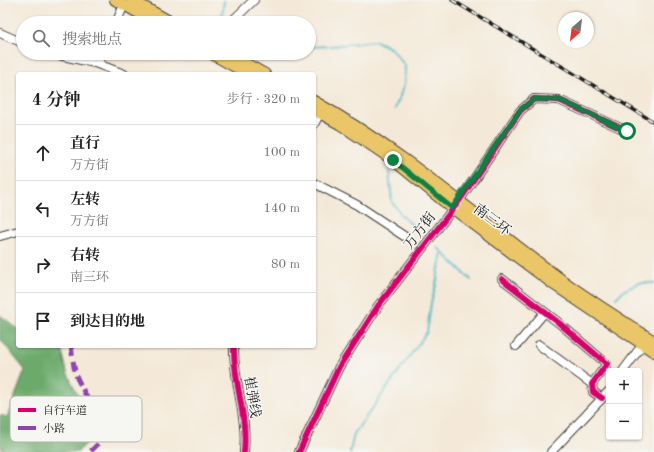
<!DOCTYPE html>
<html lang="zh">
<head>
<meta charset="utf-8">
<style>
  body { margin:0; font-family:"Old Standard TT","Noto Serif SC",serif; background:#f6f6f6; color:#222 }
  .controls { position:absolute; right:12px; bottom:12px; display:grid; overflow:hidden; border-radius:4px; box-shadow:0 1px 3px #0004 }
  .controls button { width:36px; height:36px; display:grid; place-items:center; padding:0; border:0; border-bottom:1px solid #e0e0e0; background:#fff; color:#222; font:20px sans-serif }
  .compass { position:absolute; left:558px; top:12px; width:36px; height:36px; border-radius:50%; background:#fff; box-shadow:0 1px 3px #0004; rotate:208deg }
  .stop { position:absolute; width:12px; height:12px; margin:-9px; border:3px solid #0b8043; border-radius:50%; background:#fff }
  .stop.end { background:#0b8043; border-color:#fff; box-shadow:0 1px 4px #0008 }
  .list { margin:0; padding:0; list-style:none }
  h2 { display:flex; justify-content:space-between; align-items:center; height:52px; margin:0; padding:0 16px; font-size:17px }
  h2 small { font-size:13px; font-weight:400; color:#767676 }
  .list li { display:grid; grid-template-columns:26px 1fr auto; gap:12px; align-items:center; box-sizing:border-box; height:56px; padding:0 16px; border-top:1px solid #e0e0e0 }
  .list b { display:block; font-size:15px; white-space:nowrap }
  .list p { margin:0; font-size:13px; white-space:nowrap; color:#767676 }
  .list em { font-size:13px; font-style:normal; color:#767676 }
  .icon { flex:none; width:22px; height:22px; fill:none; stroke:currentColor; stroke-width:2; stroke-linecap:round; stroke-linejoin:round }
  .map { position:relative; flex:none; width:654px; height:452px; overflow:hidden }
  .search { position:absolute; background:#fff; box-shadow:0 1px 3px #0004; left:16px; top:16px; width:300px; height:44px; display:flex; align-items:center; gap:10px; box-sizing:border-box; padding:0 14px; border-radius:22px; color:#767676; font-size:15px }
  .panel { position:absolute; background:#fff; box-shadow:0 1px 3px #0004; left:16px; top:72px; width:300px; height:276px; border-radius:4px }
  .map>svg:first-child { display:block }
</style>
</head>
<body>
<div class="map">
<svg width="654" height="452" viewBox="0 0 654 452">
  <rect width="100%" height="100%" fill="#f6f6f2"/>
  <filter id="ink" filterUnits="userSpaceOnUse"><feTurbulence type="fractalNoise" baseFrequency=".025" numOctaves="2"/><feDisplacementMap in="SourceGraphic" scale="8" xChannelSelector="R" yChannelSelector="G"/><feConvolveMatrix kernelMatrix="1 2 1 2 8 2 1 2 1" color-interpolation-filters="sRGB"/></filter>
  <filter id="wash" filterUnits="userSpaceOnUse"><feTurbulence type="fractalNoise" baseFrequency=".012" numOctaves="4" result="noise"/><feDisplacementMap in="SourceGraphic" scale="16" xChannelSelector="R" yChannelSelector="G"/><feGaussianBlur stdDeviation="0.9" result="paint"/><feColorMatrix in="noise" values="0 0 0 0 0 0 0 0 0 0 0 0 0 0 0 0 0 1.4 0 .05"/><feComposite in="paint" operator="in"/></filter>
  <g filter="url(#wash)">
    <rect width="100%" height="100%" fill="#f4e9d8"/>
    <!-- forest -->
    <path fill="#6caa6c" stroke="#446344" d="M 0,315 L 18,329 L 18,346 L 61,346 L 67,372 L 91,423 L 91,439 L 78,452 L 2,452 L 2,449 L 0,445 L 0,415 L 7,417 L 25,370 L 0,339 Z"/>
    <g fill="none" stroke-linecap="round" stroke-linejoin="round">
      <!-- stream -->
      <path stroke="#4cb7ca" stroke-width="2" d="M 224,0 L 222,17 L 228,22
        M 309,47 L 332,46 L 376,41 L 392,49 L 405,66 L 404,85 L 395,109
        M 389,172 L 392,202 L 404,218 L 415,227
        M 437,247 L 471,280
        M 616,298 L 623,291 L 639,283 L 654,283
        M 350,452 L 354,434 L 427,332 L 431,303 L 436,285 L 442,252"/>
    </g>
  </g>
  <g filter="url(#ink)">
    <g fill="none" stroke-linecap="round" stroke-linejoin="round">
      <!-- minor casing -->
      <g stroke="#3c3b38" stroke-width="10">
        <path id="minor" d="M 116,23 L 124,5
          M 230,23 L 254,0
          M 0,33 L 23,43
          M 49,53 L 95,63 L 124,74
          M 98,64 L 103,53
          M 314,124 L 320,113
          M 314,183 L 357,205 L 404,236
          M 0,236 L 18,231
          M 502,279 L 559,323 L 607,364 L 592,384 L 593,392 L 602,398
          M 539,345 L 592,384
          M 234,346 C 233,382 248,416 244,452
          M 516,346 L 545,312
          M 623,371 L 643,344
          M 299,452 L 339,367 L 378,306 L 459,201 L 520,111 L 534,99 L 559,100 L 627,131
          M 551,452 L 609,391"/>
      </g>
      <!-- major casing -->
      <g stroke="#3c3b38" stroke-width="12">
        <path id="major" d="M 115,0 L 156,23
          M 132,0 L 173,23
          M 210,53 L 248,74
          M 227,53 L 265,74
          M 314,101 C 402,150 477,217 558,277 C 589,300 622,320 654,341
          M 314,110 L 341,125 L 393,160 L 452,208 L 553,284 L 654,352"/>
      </g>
      <!-- minor -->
      <use href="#minor" stroke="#fff" stroke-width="8"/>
      <!-- major -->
      <use href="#major" stroke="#eac669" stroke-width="10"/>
      <!-- rail casing -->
      <g stroke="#1c1c1c" stroke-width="3.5">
        <path id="rail" d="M 452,0 L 654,122"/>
      </g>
      <!-- rail -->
      <use href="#rail" stroke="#f6f6f2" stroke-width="2" stroke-dasharray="6" stroke-linecap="butt"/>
      <!-- quiet -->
      <path stroke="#8e44ad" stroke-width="5" stroke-dasharray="10 5" stroke-linecap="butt" d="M 71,346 L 74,367 L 77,378 L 100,423 L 100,442 L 90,452"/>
      <!-- cycleway casing -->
      <g stroke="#f6f6f2" stroke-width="8">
        <path id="cycleway" d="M 502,279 L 559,323 L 607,364 L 592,384 L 593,392 L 602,398
          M 234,346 C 233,382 248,416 244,452
          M 299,452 L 339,367 L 378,306 L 459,201 L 520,111 L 534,99 L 559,100 L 627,131"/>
      </g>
      <!-- cycleway -->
      <use href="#cycleway" stroke="#d6006c" stroke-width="6"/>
    </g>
  </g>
  <g fill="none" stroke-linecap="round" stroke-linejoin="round" filter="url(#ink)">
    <!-- route -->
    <path stroke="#0b8043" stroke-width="5" d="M 393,160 L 452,208 L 520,110 L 534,99 L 560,100 L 627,131"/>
  </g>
  <g text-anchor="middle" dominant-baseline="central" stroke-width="3" stroke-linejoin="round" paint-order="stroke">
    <!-- street labels -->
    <g font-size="14" fill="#1c1c1c" stroke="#f6f6f2">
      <text transform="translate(492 220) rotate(37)">南三环</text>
      <text transform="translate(420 231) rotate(-53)">万方街</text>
      <text transform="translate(252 397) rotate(81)">崔弹线</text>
    </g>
  </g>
  <!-- legend -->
  <rect x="10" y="396" width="132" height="46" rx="6" fill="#f6f6f2" stroke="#b5b5b2" stroke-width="1"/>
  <rect x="18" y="408" width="18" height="4" fill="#d6006c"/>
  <rect x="18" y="426" width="18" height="4" fill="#8e44ad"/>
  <g font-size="11" fill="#1c1c1c">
    <text x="43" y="414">自行车道</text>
    <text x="43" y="432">小路</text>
  </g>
</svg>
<div class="controls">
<button>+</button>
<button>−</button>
</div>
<svg class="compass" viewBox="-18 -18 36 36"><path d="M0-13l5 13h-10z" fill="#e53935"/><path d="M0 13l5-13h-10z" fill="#767676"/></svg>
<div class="stop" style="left:627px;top:131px"></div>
<div class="stop end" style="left:393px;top:160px"></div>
<div class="search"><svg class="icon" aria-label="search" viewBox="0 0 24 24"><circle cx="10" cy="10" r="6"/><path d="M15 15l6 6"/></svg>搜索地点</div>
<section class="panel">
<h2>4 分钟<small>步行 · 320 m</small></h2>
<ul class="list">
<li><svg class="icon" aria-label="ahead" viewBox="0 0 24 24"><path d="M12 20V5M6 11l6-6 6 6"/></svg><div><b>直行</b><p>万方街</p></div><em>100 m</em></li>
<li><svg class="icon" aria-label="left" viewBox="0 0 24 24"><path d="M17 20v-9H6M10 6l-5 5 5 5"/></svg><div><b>左转</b><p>万方街</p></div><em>140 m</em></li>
<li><svg class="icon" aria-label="right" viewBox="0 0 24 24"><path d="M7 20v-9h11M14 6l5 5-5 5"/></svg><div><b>右转</b><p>南三环</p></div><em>80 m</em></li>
<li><svg class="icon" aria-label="arrive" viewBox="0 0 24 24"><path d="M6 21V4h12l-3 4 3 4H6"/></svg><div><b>到达目的地</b></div></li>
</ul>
</section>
</div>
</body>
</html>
